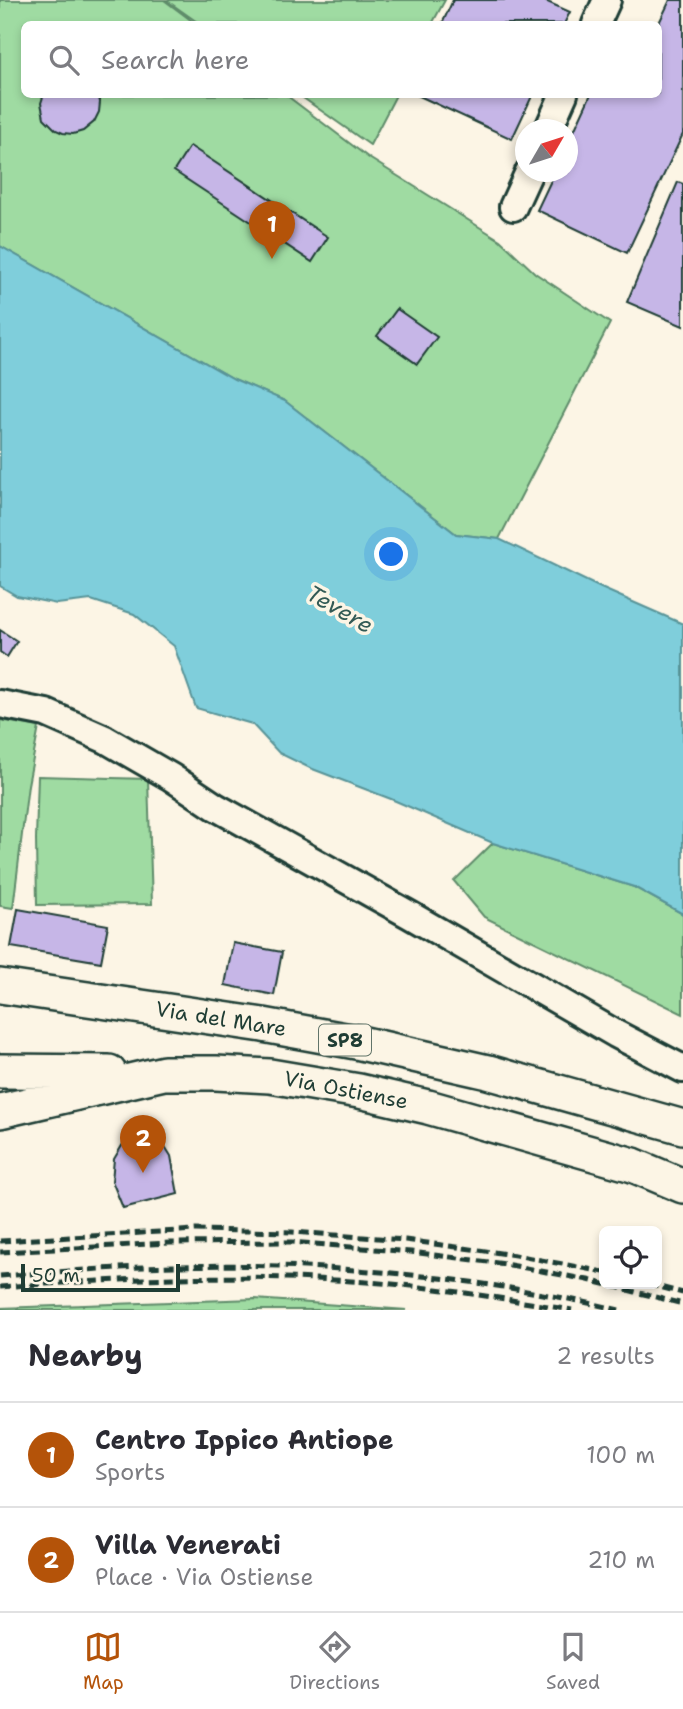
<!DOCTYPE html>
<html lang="en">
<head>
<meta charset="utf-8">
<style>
  body { margin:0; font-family:"Shantell Sans",sans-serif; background:#f2f2f3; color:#2b2b33 }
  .controls { position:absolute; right:21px; bottom:21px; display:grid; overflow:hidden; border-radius:10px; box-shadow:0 4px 10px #0003 }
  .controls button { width:63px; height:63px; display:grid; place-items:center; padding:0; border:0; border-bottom:2px solid #e1e1e2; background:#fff; color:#2b2b33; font:35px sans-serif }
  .compass { position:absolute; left:515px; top:119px; width:63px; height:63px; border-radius:50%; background:#fff; box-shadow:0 4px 10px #0003; rotate:51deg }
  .scale { position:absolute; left:21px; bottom:18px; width:159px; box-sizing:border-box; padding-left:7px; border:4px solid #1f3d34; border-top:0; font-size:19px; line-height:24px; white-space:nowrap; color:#1f3d34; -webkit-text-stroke:5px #fcf5e5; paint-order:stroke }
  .you { position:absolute; left:392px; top:555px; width:24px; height:24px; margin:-18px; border:5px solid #fff; border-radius:50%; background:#1a73e8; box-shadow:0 0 0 10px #1a73e833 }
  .badge { display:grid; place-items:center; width:46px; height:46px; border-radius:50%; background:#b45309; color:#fff; font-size:23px; font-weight:700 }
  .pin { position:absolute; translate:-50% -58px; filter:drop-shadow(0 2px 4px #0008) }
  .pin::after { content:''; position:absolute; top:37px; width:24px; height:21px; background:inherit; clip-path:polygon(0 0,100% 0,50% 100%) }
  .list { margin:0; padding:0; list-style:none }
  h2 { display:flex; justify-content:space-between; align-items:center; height:91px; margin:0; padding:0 28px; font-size:30px }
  h2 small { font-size:23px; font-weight:400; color:#7c7c81 }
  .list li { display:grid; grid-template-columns:46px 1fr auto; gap:21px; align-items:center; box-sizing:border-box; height:105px; padding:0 28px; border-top:2px solid #e1e1e2 }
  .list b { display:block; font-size:26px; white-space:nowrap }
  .list p { margin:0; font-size:23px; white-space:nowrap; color:#7c7c81 }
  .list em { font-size:23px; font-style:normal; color:#7c7c81 }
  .icon { flex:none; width:38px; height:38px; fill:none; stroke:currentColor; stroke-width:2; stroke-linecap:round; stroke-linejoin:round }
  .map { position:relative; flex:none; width:683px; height:1310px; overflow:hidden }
  .search { position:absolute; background:#fff; box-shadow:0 4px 10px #0003; left:21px; right:21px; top:21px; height:77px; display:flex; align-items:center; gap:18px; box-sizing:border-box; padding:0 24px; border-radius:10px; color:#7c7c81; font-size:26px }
  .sheet { height:301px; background:#fff }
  nav { display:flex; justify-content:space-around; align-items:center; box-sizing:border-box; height:98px; border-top:2px solid #e1e1e2; background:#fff; font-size:19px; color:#7c7c81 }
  nav a { display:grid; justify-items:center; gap:4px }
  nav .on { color:#b45309 }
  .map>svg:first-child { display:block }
</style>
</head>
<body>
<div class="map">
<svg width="683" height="1310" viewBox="0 0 683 1310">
  <rect width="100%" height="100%" fill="#fcf5e5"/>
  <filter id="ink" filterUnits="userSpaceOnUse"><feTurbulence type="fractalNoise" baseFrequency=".0143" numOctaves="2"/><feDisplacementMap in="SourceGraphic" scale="14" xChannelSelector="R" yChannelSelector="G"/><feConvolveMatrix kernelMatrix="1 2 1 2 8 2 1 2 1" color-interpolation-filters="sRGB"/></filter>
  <g filter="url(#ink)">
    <!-- green -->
    <path fill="#9fdba2" stroke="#5f8c6b" stroke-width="2" d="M 0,0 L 164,0 L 196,24 L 24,24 L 24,94 L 286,95 L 369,158 L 500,240 L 535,273 L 610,323 L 499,539 L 456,534 L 285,401 L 234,379 L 0,246 Z
      M 166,0 L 445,0 L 432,24 L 200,24 Z
      M 299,95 L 396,95 L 370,145 Z
      M 0,720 L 39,727 L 28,785 L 13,908 L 0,906 Z
      M 38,776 L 148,779 L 152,904 L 37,905 L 36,839 Z
      M 493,843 L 634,887 L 683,914 L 683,1014 L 484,917 L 454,881 Z
      M 255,1299 L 407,1310 L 0,1310 L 0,1308 Z"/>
    <!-- water -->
    <path fill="#7fcedb" stroke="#599498" stroke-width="2" d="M 0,246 L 234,379 L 285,401 L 456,534 L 499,539 L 601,588 L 683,624 L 683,914 L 634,887 L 493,843 L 391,799 L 310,768 L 279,753 L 252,724 L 196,708 L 174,646 L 134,614 L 91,600 L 57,604 L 17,596 L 0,586 Z"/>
    <!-- building -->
    <path fill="#c6b6e7" stroke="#1f3d34" stroke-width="2" d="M 453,0 L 543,0 L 570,12 L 564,24 L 442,24 Z
      M 670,0 L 683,0 L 683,134 L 627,253 L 537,210 L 555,172 L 568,172 L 568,144 L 591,94 L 658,94 L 658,25 Z
      M 44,94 L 98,94 L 100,102 L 99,112 L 94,122 L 83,131 L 73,134 L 63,133 L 56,130 L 44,118 L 41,103 Z
      M 415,94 L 533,94 L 512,139 Z
      M 190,146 L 328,237 L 312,262 L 174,171 Z
      M 678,182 L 683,184 L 683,326 L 627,302 Z
      M 397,309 L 437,337 L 417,364 L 377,336 Z
      M 0,630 L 17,641 L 7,657 L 0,652 Z
      M 18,909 L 108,925 L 101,962 L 11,947 Z
      M 233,943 L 282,952 L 274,995 L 225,985 Z
      M 140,1136 L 150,1136 L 162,1143 L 166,1148 L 171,1156 L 178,1194 L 123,1208 L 112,1181 L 114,1159 L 123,1144 L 131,1139 Z"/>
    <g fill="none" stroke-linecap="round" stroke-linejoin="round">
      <!-- minor casing -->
      <g stroke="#1f3d34" stroke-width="32">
        <path id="minor" d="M 596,24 L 607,0
          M 548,130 L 564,94
          M 513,207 L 529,172
          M 0,704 L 46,713 L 105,739 L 171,777 L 216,807 L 410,915 L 616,1034 L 683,1069"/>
      </g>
      <!-- major casing -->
      <g stroke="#1f3d34" stroke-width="38">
        <path id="major" d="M 0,986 L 263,1025 L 356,1042 L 488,1072 L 683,1127
          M 0,1071 L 109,1072
          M 0,1111 L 164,1073 L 216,1073 L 270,1076 L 359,1091 L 428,1107 L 633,1165 L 683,1186"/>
      </g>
      <!-- minor -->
      <use href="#minor" stroke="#fcf5e5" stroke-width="26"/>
      <!-- major -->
      <use href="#major" stroke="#fcf5e5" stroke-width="33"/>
      <!-- rail -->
      <path stroke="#1f3d34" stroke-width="5" stroke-dasharray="10 5" stroke-linecap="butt" d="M 0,1241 L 196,1230 L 292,1232 L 405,1240 L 515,1255 L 604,1272
        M 0,1252 L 170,1243 L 292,1242 L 411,1252 L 505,1264 L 588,1280 L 683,1304
        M 0,1276 C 58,1272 117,1267 176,1266 C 288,1263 399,1270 510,1288 C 547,1295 583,1301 619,1310
        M 648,1284 L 683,1293
        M 0,1287 C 117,1279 234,1273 351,1281 C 426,1285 499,1298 572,1310"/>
    </g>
  </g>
  <g text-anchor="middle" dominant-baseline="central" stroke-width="7" stroke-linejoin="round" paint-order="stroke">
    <!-- shield labels -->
    <rect fill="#fcf5e5" stroke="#617469" stroke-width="2" x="319" y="1024.5" width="52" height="31" rx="5"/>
    <g font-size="19" font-weight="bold" fill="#1f3d34">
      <text x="345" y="1040">SP8</text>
    </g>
    <!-- street labels -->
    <g font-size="21" fill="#1f3d34" stroke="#fcf5e5">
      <text transform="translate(221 1019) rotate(9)">Via del Mare</text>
      <text transform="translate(346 1090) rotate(11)">Via Ostiense</text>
    </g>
    <!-- water labels -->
    <g font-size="23" font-style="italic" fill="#325a55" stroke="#fcf5e5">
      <text transform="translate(340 609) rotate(30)">Tevere</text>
    </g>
  </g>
</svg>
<div class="controls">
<button><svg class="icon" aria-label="locate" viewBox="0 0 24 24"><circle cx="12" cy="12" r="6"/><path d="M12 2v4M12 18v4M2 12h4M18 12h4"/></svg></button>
</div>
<svg class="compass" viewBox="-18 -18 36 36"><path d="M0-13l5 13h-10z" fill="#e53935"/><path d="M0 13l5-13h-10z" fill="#7c7c81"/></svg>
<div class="scale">50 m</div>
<div class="you"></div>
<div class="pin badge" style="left:272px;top:259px">1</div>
<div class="pin badge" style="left:143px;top:1173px">2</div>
<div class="search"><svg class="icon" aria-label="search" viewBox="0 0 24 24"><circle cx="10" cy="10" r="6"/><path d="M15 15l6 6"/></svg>Search here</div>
</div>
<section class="sheet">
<h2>Nearby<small>2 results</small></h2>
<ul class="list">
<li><span class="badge">1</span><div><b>Centro Ippico Antiope</b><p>Sports</p></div><em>100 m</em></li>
<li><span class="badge">2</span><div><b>Villa Venerati</b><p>Place · Via Ostiense</p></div><em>210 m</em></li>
</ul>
</section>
<nav>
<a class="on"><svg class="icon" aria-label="map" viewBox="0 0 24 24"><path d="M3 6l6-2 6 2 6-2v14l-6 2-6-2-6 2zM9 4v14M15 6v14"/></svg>Map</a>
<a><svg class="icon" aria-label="directions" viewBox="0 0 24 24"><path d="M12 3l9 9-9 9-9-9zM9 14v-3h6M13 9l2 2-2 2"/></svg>Directions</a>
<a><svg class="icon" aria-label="saved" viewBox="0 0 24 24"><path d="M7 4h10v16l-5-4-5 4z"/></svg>Saved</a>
</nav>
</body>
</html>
